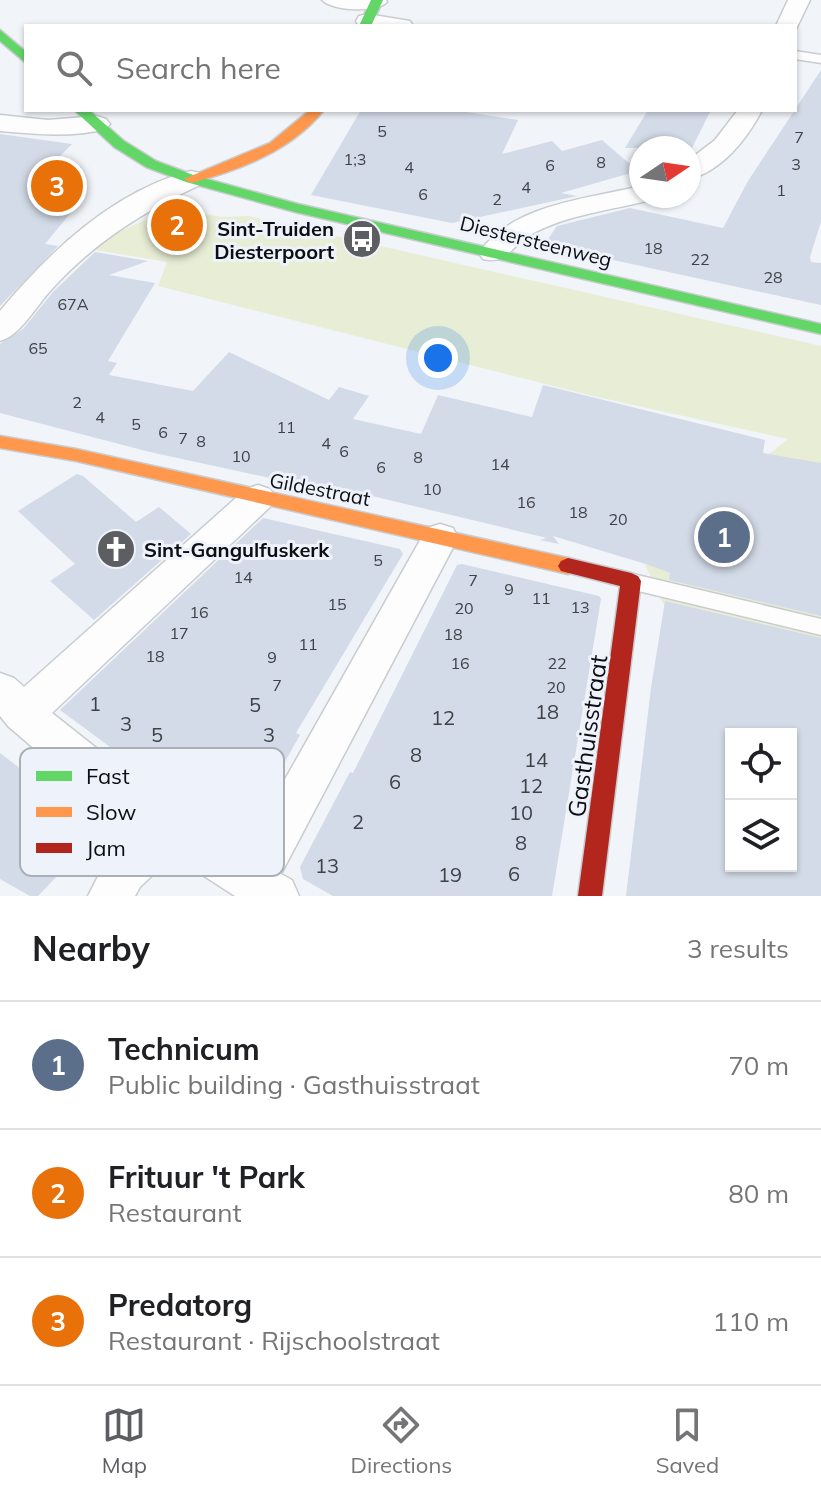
<!DOCTYPE html>
<html lang="en">
<head>
<meta charset="utf-8">
<style>
  body { margin:0; font-family:Mulish,sans-serif; background:#f6f6f6; color:#202124 }
  .controls { position:absolute; right:24px; bottom:24px; display:grid; overflow:hidden; border-radius:0px; box-shadow:0 2px 6px #0004 }
  .controls button { width:72px; height:72px; display:grid; place-items:center; padding:0; border:0; border-bottom:2px solid #e0e0e0; background:#fff; color:#202124; font:40px sans-serif }
  .compass { position:absolute; left:629px; top:136px; width:72px; height:72px; border-radius:50%; background:#fff; box-shadow:0 2px 6px #0004; rotate:77deg }
  .you { position:absolute; left:438px; top:358px; width:28px; height:28px; margin:-20px; border:6px solid #fff; border-radius:50%; background:#1a73e8; box-shadow:0 0 0 12px #1a73e833 }
  .badge { display:grid; place-items:center; width:52px; height:52px; border-radius:50%; background:#5d5e62; color:#fff; font-size:26px; font-weight:700 }
  .pin { position:absolute; translate:-50% -50%; border:4px solid #fff; box-shadow:0 2px 8px #0006 }
  .list { margin:0; padding:0; list-style:none }
  h2 { display:flex; justify-content:space-between; align-items:center; height:104px; margin:0; padding:0 32px; font-size:34px }
  h2 small { font-size:26px; font-weight:400; color:#757577 }
  .list li { display:grid; grid-template-columns:52px 1fr auto; gap:24px; align-items:center; box-sizing:border-box; height:128px; padding:0 32px; border-top:2px solid #e0e0e0 }
  .list b { display:block; font-size:30px; white-space:nowrap }
  .list p { margin:0; font-size:26px; white-space:nowrap; color:#757577 }
  .list em { font-size:26px; font-style:normal; color:#757577 }
  .icon { flex:none; width:44px; height:44px; fill:none; stroke:currentColor; stroke-width:2; stroke-linecap:round; stroke-linejoin:round }
  .map { position:relative; flex:none; width:821px; height:896px; overflow:hidden }
  .search { position:absolute; background:#fff; box-shadow:0 2px 6px #0004; left:24px; right:24px; top:24px; height:88px; display:flex; align-items:center; gap:20px; box-sizing:border-box; padding:0 28px; border-radius:0px; color:#757577; font-size:30px }
  .sheet { height:488px; background:#fff }
  nav { display:flex; justify-content:space-around; align-items:center; box-sizing:border-box; height:112px; border-top:2px solid #e0e0e0; background:#fff; font-size:22px; color:#757577 }
  nav a { display:grid; justify-items:center; gap:4px }
  nav .on { color:#5d5e62 }
  .map>svg:first-child { display:block }
</style>
</head>
<body>
<div class="map">
<svg width="821" height="896" viewBox="0 0 821 896">
  <rect width="100%" height="100%" fill="#f1f4f8"/>
  <!-- green -->
  <path fill="#e8eed5" d="M 182,210 L 221,217 L 248,216 L 821,346 L 821,896 L 791,866 L 791,734 L 731,734 L 731,749 L 641,556 L 788,439 L 593,396 L 158,286 L 167,262 L 90,249 C 120,232 148,214 182,210 Z"/>
  <!-- building -->
  <path fill="#d3dbe8" fill-rule="evenodd" d="M 821,70 L 821,222 L 810,257 L 811,262 L 821,263 L 821,305 L 544,245 L 557,226 L 630,208 L 723,228 L 748,181 Z
    M 361,110 L 453,110 L 518,120 L 502,154 L 552,141 L 562,151 L 602,140 L 638,171 L 561,193 L 577,196 L 452,223 L 311,195 Z
    M 648,110 L 711,110 L 692,148 L 625,148 Z
    M 0,134 L 72,144 L 54,162 L 82,167 L 71,179 L 86,181 L 72,196 L 83,198 L 45,244 L 58,246 L 0,306 Z
    M 95,252 L 148,261 L 109,275 L 155,283 L 108,361 L 117,363 L 109,375 L 193,391 L 229,352 L 329,400 L 339,387 L 369,396 L 353,419 L 421,434 L 438,395 L 532,417 L 543,385 L 765,440 L 763,453 L 821,463 L 821,616 L 669,580 L 670,573 L 649,565 L 553,536 L 559,544 L 540,540 L 547,538 L 368,495 L 371,500 L 150,452 L 0,413 L 0,344 L 23,329 L 53,292 Z
    M 77,474 L 83,476 L 136,522 L 159,507 L 191,534 L 94,620 L 50,581 L 75,564 L 18,511 Z
    M 263,518 L 400,549 L 403,554 L 296,733 L 300,735 L 244,834 L 232,837 L 60,710 Z
    M 462,564 L 599,596 L 601,599 L 552,896 L 333,896 L 303,879 L 300,867 L 350,772 L 353,773 L 457,565 Z
    M 665,601 L 821,638 L 821,896 L 626,896 L 651,688 ZM 731,734 L 791,734 L 791,866 L 731,866 Z
    M 0,753 L 101,830 L 38,896 L 30,896 L 0,879 Z"/>
  <g fill="none" stroke-linecap="round" stroke-linejoin="round">
    <!-- lane casing -->
    <g stroke="#c9cccf" stroke-width="3">
      <path id="lane" d="M 795,51 L 821,55 L 821,63 L 795,59 Z
        M 633,574 L 821,619 L 821,635 L 626,588 L 623,582 L 626,576 Z"/>
    </g>
    <!-- street casing -->
    <g stroke="#c9cccf" stroke-width="3">
      <path id="street" d="M 322,0 L 386,0 L 387,2 C 377,13 332,11 322,0 Z
        M 788,0 L 810,0 L 795,31 L 795,26 L 776,26 Z
        M 367,14 L 410,21 L 413,26 L 359,26 L 356,21 L 359,16 Z
        M 738,110 L 762,110 C 747,139 722,171 689,179 L 689,160 L 715,140 Z
        M 0,115 L 48,120 L 97,116 L 106,119 L 110,124 L 106,129 C 71,138 35,134 0,131 Z
        M 191,171 L 200,173 L 204,179 L 200,185 C 144,211 93,243 51,290 C 36,306 21,335 0,341 L 0,311 C 49,252 115,190 191,171 Z
        M 641,186 L 641,196 L 653,196 L 651,200 C 612,210 564,215 530,235 C 512,246 506,265 483,259 L 479,253 C 512,204 588,199 641,186 Z
        M 258,485 L 270,489 L 276,498 L 270,507 L 52,713 L 147,788 L 244,852 L 427,528 L 440,524 L 453,528 L 458,538 L 281,874 L 292,880 L 299,896 L 235,896 L 173,856 L 140,887 L 135,896 L 88,896 L 108,857 L 137,831 L 81,789 L 8,726 L 0,716 L 0,673 L 14,678 L 24,687 L 246,489 Z"/>
    </g>
    <!-- fast casing -->
    <g stroke="#c9cccf" stroke-width="3">
      <path id="fast" d="M 371,0 L 383,0 L 371,26 L 359,26 Z
        M 0,30 L 26,52 L 26,63 L 0,41 Z
        M 74,110 L 89,110 L 124,141 L 156,161 L 196,176 L 298,204 L 821,324 L 821,334 L 295,212 L 186,182 L 146,167 L 114,147 Z"/>
    </g>
    <!-- slow casing -->
    <g stroke="#c9cccf" stroke-width="3">
      <path id="slow" d="M 310,110 L 324,110 C 291,151 240,170 191,183 L 184,179 L 270,143 Z
        M 0,436 L 76,449 L 568,558 L 575,561 L 578,566 L 575,571 L 568,574 L 76,461 L 0,448 Z"/>
    </g>
    <!-- jam casing -->
    <g stroke="#c9cccf" stroke-width="3">
      <path id="jam" d="M 568,558 L 631,573 L 638,576 L 641,581 L 602,896 L 578,896 L 620,586 L 561,571 L 558,566 L 561,561 Z"/>
    </g>
    <!-- lane -->
    <use href="#lane" fill="#fdfdfe" fill-rule="evenodd"/>
    <!-- street -->
    <use href="#street" fill="#fdfdfe" fill-rule="evenodd"/>
    <!-- fast -->
    <use href="#fast" fill="#63d668" fill-rule="evenodd"/>
    <!-- slow -->
    <use href="#slow" fill="#ff974d" fill-rule="evenodd"/>
    <!-- jam -->
    <use href="#jam" fill="#b3261e" fill-rule="evenodd"/>
  </g>
  <!-- icons -->
  <defs>
    <g id="bus-disc" transform="scale(2)"><circle r="9.5" fill="#5d5e62" stroke="#eef3fb"/><path d="M-5-6H5V4H4V6H2V4H-2V6H-4V4H-5ZM-3.5-4V0h7V-4ZM-3.5 1.2v1.5H-2V1.2ZM2 1.2v1.5H3.5V1.2Z" fill="#fff"/></g>
    <g id="church-disc" transform="scale(2)"><circle r="9.5" fill="#5d5e62" stroke="#eef3fb"/><path d="M-1.2-6h2.4v3.5h3.3v2.4h-3.3V6h-2.4V-.1h-3.3v-2.4h3.3Z" fill="#fff"/></g>
  </defs>
  <g fill-rule="evenodd">
    <use href="#bus-disc" x="362" y="239"/>
    <use href="#church-disc" x="116" y="549"/>
  </g>
  <g text-anchor="middle" dominant-baseline="central" stroke-width="6" stroke-linejoin="round" paint-order="stroke">
    <!-- number labels -->
    <g font-size="16" fill="#3e4147">
      <text x="382" y="131">5</text>
      <text x="799" y="137">7</text>
      <text x="355" y="159">1;3</text>
      <text x="601" y="162">8</text>
      <text x="796" y="164">3</text>
      <text x="550" y="165">6</text>
      <text x="409" y="167">4</text>
      <text x="526" y="187">4</text>
      <text x="781" y="190">1</text>
      <text x="423" y="194">6</text>
      <text x="497" y="199">2</text>
      <text x="653" y="248">18</text>
      <text x="700" y="259">22</text>
      <text x="773" y="277">28</text>
      <text x="73" y="304">67A</text>
      <text x="38" y="348">65</text>
      <text x="77" y="402">2</text>
      <text x="100" y="417">4</text>
      <text x="136" y="424">5</text>
      <text x="286" y="427">11</text>
      <text x="163" y="432">6</text>
      <text x="183" y="438">7</text>
      <text x="201" y="441">8</text>
      <text x="326" y="443">4</text>
      <text x="344" y="451">6</text>
      <text x="241" y="456">10</text>
      <text x="418" y="457">8</text>
      <text x="500" y="464">14</text>
      <text x="381" y="467">6</text>
      <text x="432" y="489">10</text>
      <text x="526" y="502">16</text>
      <text x="578" y="512">18</text>
      <text x="618" y="519">20</text>
      <text x="378" y="560">5</text>
      <text x="243" y="577">14</text>
      <text x="473" y="580">7</text>
      <text x="509" y="589">9</text>
      <text x="541" y="598">11</text>
      <text x="337" y="604">15</text>
      <text x="580" y="607">13</text>
      <text x="464" y="608">20</text>
      <text x="199" y="612">16</text>
      <text x="179" y="633">17</text>
      <text x="453" y="634">18</text>
      <text x="308" y="644">11</text>
      <text x="155" y="656">18</text>
      <text x="272" y="657">9</text>
      <text x="460" y="663">16</text>
      <text x="557" y="663">22</text>
      <text x="277" y="685">7</text>
      <text x="556" y="687">20</text>
    </g>
    <!-- poi labels -->
    <g font-size="20" font-weight="bold" fill="#0d0e11" stroke="#eef3fb" text-anchor="end">
      <text x="334" y="228">Sint-Truiden<tspan x="334" dy="23">Diesterpoort</tspan></text>
      <text x="144" y="549" text-anchor="start">Sint-Gangulfuskerk</text>
    </g>
    <!-- street labels -->
    <g font-size="20" fill="#0d0e11" stroke="#eef3fb">
      <text transform="translate(536 241) rotate(14)">Diestersteenweg</text>
      <text transform="translate(320 489) rotate(11)">Gildestraat</text>
    </g>
    <!-- near-number labels -->
    <g font-size="20" fill="#3e4147">
      <text x="95" y="703">1</text>
      <text x="255" y="704">5</text>
      <text x="547" y="711">18</text>
      <text x="443" y="717">12</text>
      <text x="126" y="723">3</text>
      <text x="157" y="734">5</text>
      <text x="269" y="734">3</text>
      <text x="416" y="754">8</text>
      <text x="536" y="759">14</text>
      <text x="395" y="781">6</text>
      <text x="531" y="785">12</text>
      <text x="521" y="812">10</text>
      <text x="358" y="821">2</text>
      <text x="521" y="842">8</text>
      <text x="327" y="865">13</text>
      <text x="514" y="873">6</text>
      <text x="450" y="874">19</text>
    </g>
    <!-- near-street labels -->
    <g font-size="24" fill="#0d0e11" stroke="#eef3fb">
      <text transform="translate(587 736) rotate(-82)">Gasthuisstraat</text>
    </g>
  </g>
  <!-- legend -->
  <rect x="20" y="748" width="264" height="128" rx="12" fill="#eef3fb" stroke="#aaaeb5" stroke-width="2"/>
  <rect x="36" y="771" width="36" height="10" fill="#63d668"/>
  <rect x="36" y="807" width="36" height="10" fill="#ff974d"/>
  <rect x="36" y="843" width="36" height="10" fill="#b3261e"/>
  <g font-size="22" fill="#0d0e11">
    <text x="86" y="784">Fast</text>
    <text x="86" y="820">Slow</text>
    <text x="86" y="856">Jam</text>
  </g>
</svg>
<div class="controls">
<button><svg class="icon" aria-label="locate" viewBox="0 0 24 24"><circle cx="12" cy="12" r="6"/><path d="M12 2v4M12 18v4M2 12h4M18 12h4"/></svg></button>
<button><svg class="icon" aria-label="layers" viewBox="0 0 24 24"><path d="M12 4l9 5-9 5-9-5zM3 14l9 5 9-5"/></svg></button>
</div>
<svg class="compass" viewBox="-18 -18 36 36"><path d="M0-13l5 13h-10z" fill="#e53935"/><path d="M0 13l5-13h-10z" fill="#757577"/></svg>
<div class="you"></div>
<div class="pin badge" style="left:724px;top:537px;background:#5c6f8a">1</div>
<div class="pin badge" style="left:177px;top:225px;background:#e8710a">2</div>
<div class="pin badge" style="left:57px;top:186px;background:#e8710a">3</div>
<div class="search"><svg class="icon" aria-label="search" viewBox="0 0 24 24"><circle cx="10" cy="10" r="6"/><path d="M15 15l6 6"/></svg>Search here</div>
</div>
<section class="sheet">
<h2>Nearby<small>3 results</small></h2>
<ul class="list">
<li><span class="badge" style="background:#5c6f8a">1</span><div><b>Technicum</b><p>Public building · Gasthuisstraat</p></div><em>70 m</em></li>
<li><span class="badge" style="background:#e8710a">2</span><div><b>Frituur 't Park</b><p>Restaurant</p></div><em>80 m</em></li>
<li><span class="badge" style="background:#e8710a">3</span><div><b>Predatorg</b><p>Restaurant · Rijschoolstraat</p></div><em>110 m</em></li>
</ul>
</section>
<nav>
<a class="on"><svg class="icon" aria-label="map" viewBox="0 0 24 24"><path d="M3 6l6-2 6 2 6-2v14l-6 2-6-2-6 2zM9 4v14M15 6v14"/></svg>Map</a>
<a><svg class="icon" aria-label="directions" viewBox="0 0 24 24"><path d="M12 3l9 9-9 9-9-9zM9 14v-3h6M13 9l2 2-2 2"/></svg>Directions</a>
<a><svg class="icon" aria-label="saved" viewBox="0 0 24 24"><path d="M7 4h10v16l-5-4-5 4z"/></svg>Saved</a>
</nav>
</body>
</html>
